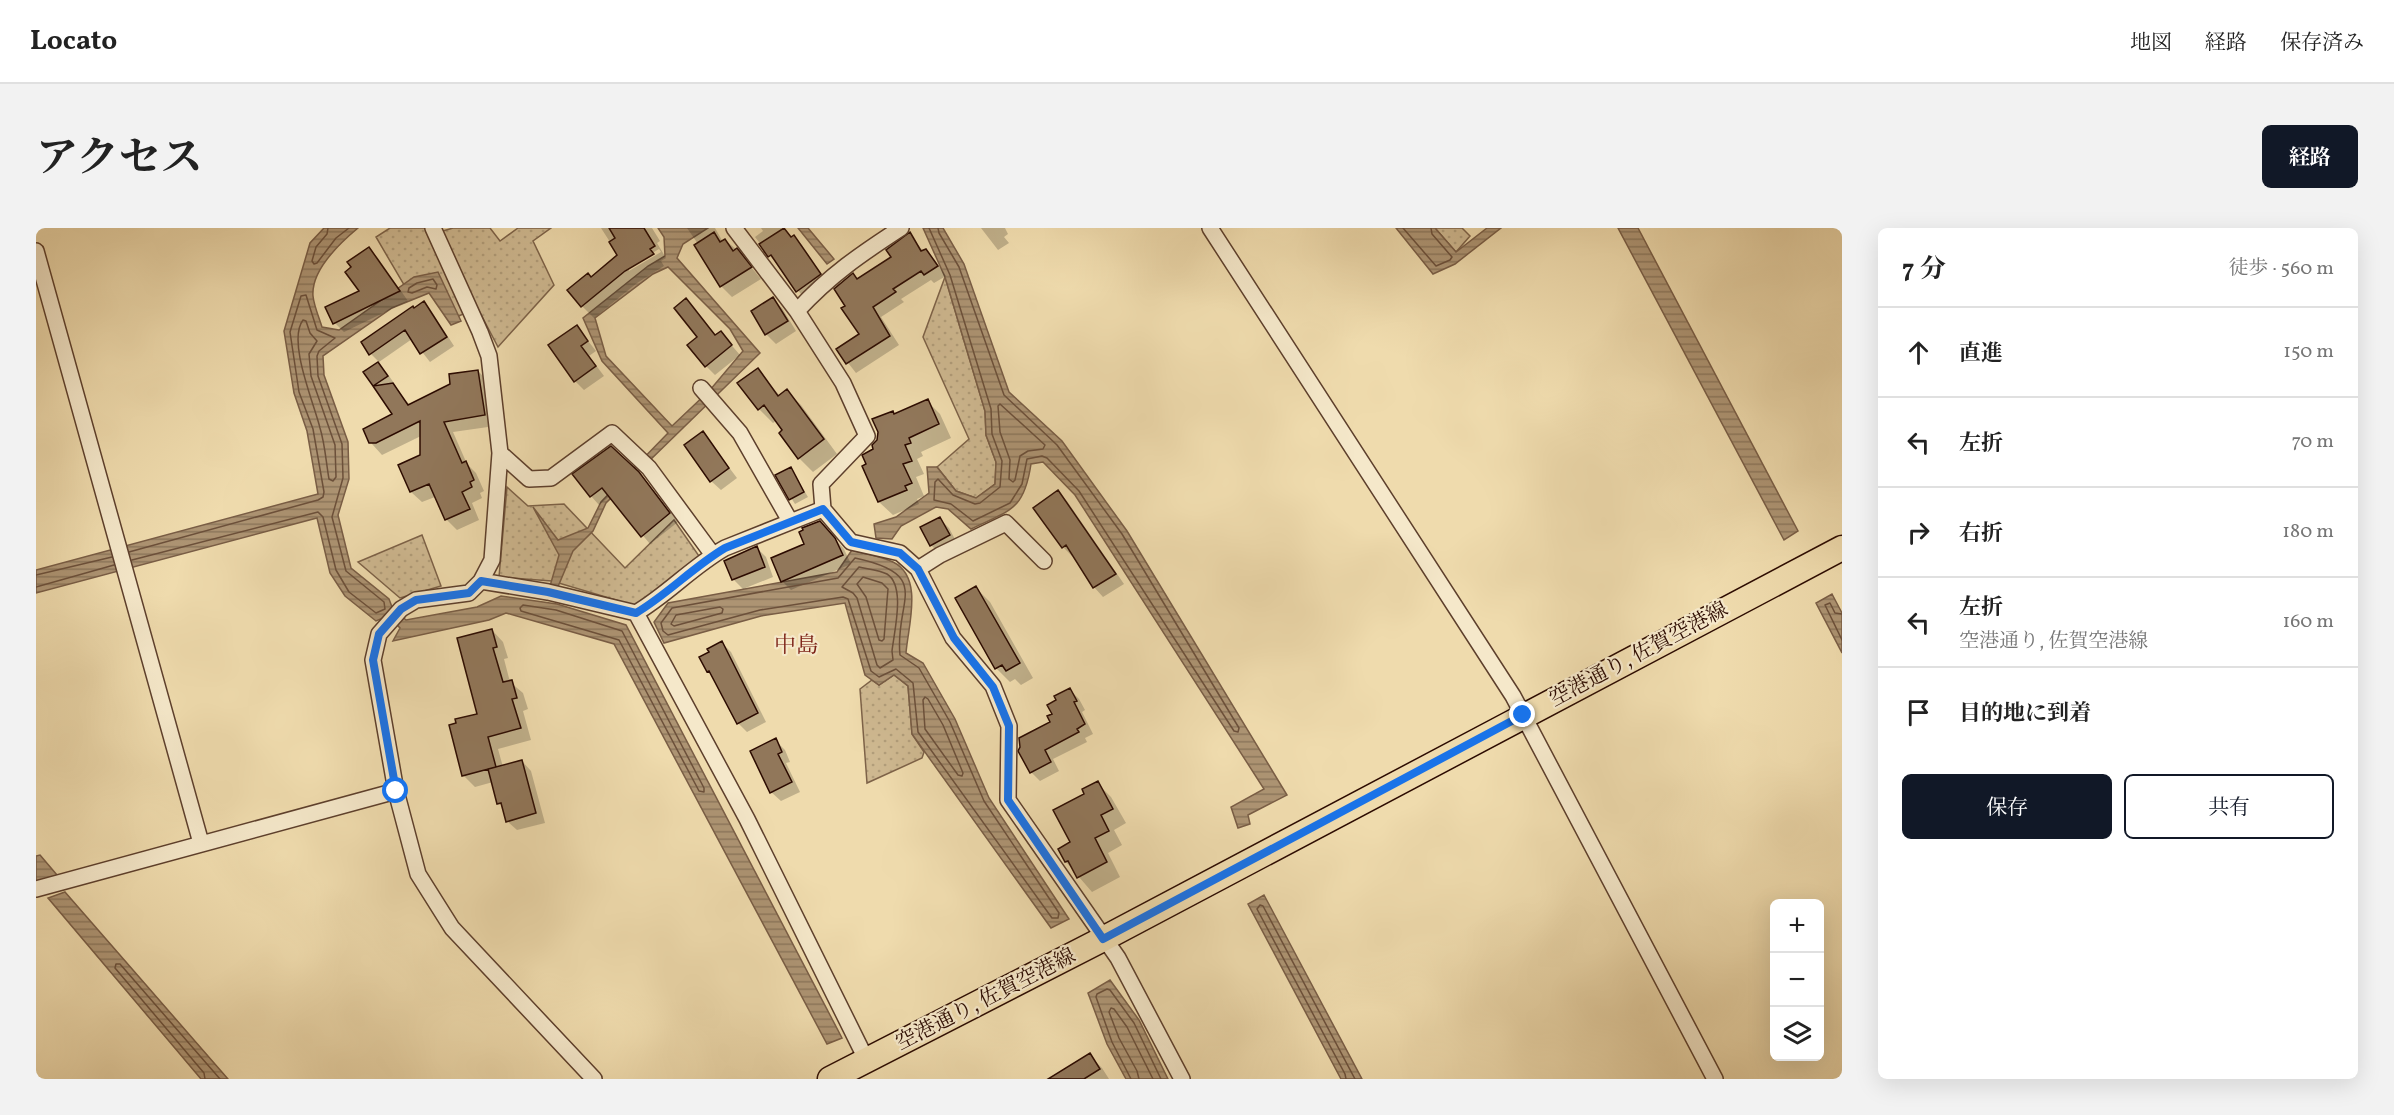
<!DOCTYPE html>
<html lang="ja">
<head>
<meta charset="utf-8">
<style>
  body { margin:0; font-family:Vollkorn,"Noto Serif JP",serif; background:#f2f2f2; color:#222 }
  .controls { position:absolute; right:18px; bottom:18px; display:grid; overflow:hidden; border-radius:9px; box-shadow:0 6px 24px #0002 }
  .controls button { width:54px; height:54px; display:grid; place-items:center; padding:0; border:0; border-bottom:2px solid #e0e0e0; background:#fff; color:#222; font:30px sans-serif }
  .stop { position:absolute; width:18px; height:18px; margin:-14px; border:4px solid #1a73e8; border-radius:50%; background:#fff }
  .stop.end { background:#1a73e8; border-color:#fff; box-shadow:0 2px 6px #0008 }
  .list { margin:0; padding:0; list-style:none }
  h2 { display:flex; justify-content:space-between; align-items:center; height:78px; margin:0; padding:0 24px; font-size:26px }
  h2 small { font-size:20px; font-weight:400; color:#767676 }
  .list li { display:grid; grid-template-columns:39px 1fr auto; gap:18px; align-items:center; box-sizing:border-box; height:90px; padding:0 24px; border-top:2px solid #e0e0e0 }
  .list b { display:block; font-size:22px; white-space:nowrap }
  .list p { margin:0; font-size:20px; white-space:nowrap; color:#767676 }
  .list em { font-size:20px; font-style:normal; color:#767676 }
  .actions { display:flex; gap:12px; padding:18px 24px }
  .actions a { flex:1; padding:14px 0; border:2px solid #111827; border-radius:9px; text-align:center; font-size:21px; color:#111827 }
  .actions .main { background:#111827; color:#fff }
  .icon { flex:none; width:33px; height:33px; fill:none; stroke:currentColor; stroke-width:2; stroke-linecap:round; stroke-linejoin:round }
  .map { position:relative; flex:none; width:1806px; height:851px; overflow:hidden; border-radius:9px }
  header { display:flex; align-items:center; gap:36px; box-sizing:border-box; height:84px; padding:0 30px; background:#fff; border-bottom:2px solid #e0e0e0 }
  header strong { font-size:28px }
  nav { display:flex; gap:33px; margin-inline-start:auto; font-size:21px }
  .intro { display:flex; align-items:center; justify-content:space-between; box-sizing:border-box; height:144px; padding:0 36px }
  h1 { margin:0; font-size:42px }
  .button { padding:15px 27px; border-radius:9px; background:#111827; color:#fff; font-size:21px; font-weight:700 }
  main { display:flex; gap:36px; padding:0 36px }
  aside { flex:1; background:#fff; border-radius:9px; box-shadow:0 6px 24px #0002 }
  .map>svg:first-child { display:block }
</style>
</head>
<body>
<header>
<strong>Locato</strong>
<nav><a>地図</a><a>経路</a><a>保存済み</a></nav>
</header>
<div class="intro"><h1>アクセス</h1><a class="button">経路</a></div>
<main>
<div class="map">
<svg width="1806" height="851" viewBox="0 0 1806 851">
  <defs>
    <pattern id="grass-dots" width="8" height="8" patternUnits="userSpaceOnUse" patternTransform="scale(1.5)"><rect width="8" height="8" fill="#ceb890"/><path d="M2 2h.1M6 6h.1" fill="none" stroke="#b19d7a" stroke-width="1.8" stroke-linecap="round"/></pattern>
    <pattern id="water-rules" width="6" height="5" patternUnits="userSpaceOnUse" patternTransform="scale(1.5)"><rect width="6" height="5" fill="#ad9473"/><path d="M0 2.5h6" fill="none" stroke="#8d775c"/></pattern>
  </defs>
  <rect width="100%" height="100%" fill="#efdbad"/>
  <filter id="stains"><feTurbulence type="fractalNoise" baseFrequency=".00333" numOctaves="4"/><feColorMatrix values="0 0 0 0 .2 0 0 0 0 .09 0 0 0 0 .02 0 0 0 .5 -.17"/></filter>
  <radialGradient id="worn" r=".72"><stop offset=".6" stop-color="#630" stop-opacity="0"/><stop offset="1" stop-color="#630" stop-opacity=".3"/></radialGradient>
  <!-- grass -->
  <path fill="url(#grass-dots)" stroke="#7d6248" stroke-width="1.5" d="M 354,0 L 389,0 L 393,7 L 417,0 L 454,0 L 464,13 L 482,0 L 515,0 L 497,13 L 518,57 L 462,119 L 441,79 L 419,90 L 399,55 L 371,62 L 340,9 Z
    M 1399,0 L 1426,0 L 1434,8 L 1420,24 Z
    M 909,49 L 949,183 L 950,207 L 960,234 L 959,256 L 940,270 L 920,263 L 901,239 L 933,211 L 887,109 Z
    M 471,259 L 492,278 L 528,276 L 589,340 L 638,292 L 663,328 L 600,378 L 516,353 L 463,349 Z
    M 386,307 L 405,358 L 364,370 L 322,334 Z
    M 858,447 L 872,458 L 876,506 L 888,524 L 886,530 L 831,555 L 824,461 L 836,452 L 843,457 Z"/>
  <!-- water -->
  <path fill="url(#water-rules)" stroke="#795d45" stroke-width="1.5" fill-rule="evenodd" d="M 288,0 L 322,0 C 304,15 275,42 277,68 C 278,78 283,89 286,99 L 303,102 L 378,49 L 402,44 L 425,93 L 415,97 L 393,65 L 356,80 L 287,128 L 288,147 L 312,214 L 313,251 L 302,287 L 315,340 L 353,371 L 356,379 L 370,392 L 441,379 L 465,368 L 521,376 L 590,397 L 806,810 L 791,816 L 578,416 L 470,385 L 453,392 L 357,413 L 364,400 L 352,388 L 340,393 L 309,368 L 294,345 L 281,290 L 0,365 L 0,342 L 282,266 L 271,203 L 258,165 L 248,103 L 274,15 Z
    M 622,0 L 672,0 L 647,16 L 641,30 L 724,125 L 570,275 L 557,303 L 537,323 L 521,361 L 514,358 L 523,327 L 497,279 L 522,312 L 552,300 L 565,274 L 632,205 L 566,133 L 547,90 L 612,38 L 629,28 L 628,9 ZM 632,39 L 694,101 L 707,123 L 674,162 L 636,198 L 570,128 L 559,90 L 617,46 Z
    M 762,0 L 772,0 L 798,31 L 791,36 Z
    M 887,0 L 907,0 L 928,36 L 973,164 L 1026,213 L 1091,303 L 1251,567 L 1212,587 L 1214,596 L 1202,600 L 1195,579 L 1228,561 L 1039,267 L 1007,234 L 995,236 C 988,283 974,282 935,301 L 912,281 L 900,279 L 865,298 L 856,311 L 840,310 L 838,296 L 860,289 L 893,265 L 891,239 L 901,239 L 920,263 L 940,270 L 959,256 L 960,234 L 950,207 L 949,183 L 909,49 Z
    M 1360,0 L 1399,0 L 1420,24 L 1451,0 L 1465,0 L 1419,36 L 1397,46 Z
    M 1582,0 L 1602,0 L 1762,303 L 1748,312 Z
    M 816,322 C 829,326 844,328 857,334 C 888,349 872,398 870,425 L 887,435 L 919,491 L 953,570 L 1033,691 L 1015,700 L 876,506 L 872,458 L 858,447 L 843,457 L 829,447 L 809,375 L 725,388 L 628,415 L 618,394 L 632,375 L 801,344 Z
    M 1796,366 L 1806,385 L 1806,425 L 1780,375 Z
    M 4,627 L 21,647 L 0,656 L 0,628 Z
    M 29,664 L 192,851 L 165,851 L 12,670 Z
    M 1228,667 L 1326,851 L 1305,851 L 1212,676 Z
    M 1074,752 L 1103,792 L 1132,851 L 1090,851 L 1071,816 L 1052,765 Z"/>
  <!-- shadow -->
  <path fill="#0003" fill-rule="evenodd" d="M 565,0 L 616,0 L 624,13 L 621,15 L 630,30 L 625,33 L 628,38 L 601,55 L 558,90 L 546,78 L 555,51 L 583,28 ZM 623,21 L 625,24 L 593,43 L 593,39 Z
    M 651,0 L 679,0 L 687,14 L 689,12 L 701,22 L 725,51 L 696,69 L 685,58 L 662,16 Z
    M 725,0 L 745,0 L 756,10 L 758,9 L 766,17 L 792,55 L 769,71 L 719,9 L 727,3 Z
    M 945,0 L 969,0 L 972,6 L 968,9 L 973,15 L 962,22 Z
    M 873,6 L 888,24 L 890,22 L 899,32 L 910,48 L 898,55 L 895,52 L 865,71 L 868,74 L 845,89 L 863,117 L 820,145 L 802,122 L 825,107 L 811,78 L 822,52 L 857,29 Z
    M 333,21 L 342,30 L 372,73 L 308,104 L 299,95 L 325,64 Z
    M 737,71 L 746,80 L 760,103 L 740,116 L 731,107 L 717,84 Z
    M 650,72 L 680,108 L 685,105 L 704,127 L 679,147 L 670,138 L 663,109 Z
    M 388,75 L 396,84 L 418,118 L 394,134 L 376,111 L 343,134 L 335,126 L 378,82 Z
    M 541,99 L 560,123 L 553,128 L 568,148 L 548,162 L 539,153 Z
    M 342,136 L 351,145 L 360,158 L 358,159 L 374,177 L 442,143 L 453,154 L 459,198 L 417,204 L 431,236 L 440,245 L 448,263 L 444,265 L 446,270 L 436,275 L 443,292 L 421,302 L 410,291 L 399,269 L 386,274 L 375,264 L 364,237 L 385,228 L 385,208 L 346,227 L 336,216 L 329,201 L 358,187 L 338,157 Z
    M 722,142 L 744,168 L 751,163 L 765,177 L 801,226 L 777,244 L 763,230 L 741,192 L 737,195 L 723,181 L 704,155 Z
    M 891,173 L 904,186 L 915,210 L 885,224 L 887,228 L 881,231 L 888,246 L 880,249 L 888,268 L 881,271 L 883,276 L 857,287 L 843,274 L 828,238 L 859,188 Z
    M 667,205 L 701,250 L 685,262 L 675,253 Z
    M 575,220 L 620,265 L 642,294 L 614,316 L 574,268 L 563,277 L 555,268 Z
    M 755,241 L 772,269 L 759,276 L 741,248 Z
    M 1022,264 L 1031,273 L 1088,356 L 1067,369 L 1058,359 L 1038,327 L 1036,328 L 1027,319 Z
    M 904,291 L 913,300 L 922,317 L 904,326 L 895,317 Z
    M 793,304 L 808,321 L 815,336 L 755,362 L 746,353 L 770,317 Z
    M 721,320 L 730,329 L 737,349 L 707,361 L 698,352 L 690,334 Z
    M 940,360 L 954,374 L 997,450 L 985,457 L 979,451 L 974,454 L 960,440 Z
    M 456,402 L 467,414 L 472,430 L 468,431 L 474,454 L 487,465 L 492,481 L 487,483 L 495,512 L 462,521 L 467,539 L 486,533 L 495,543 L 509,595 L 481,602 L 471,593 L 468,580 L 463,575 L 457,554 L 439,559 L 427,547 L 443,487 Z
    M 686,415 L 695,424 L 730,494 L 711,504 L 702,495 L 665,429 Z
    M 1034,462 L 1043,471 L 1049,482 L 1046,484 L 1057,506 L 1049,510 L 1051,514 L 1017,531 L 1023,543 L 1004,553 L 995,544 L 1018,486 Z
    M 739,512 L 749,522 L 754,534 L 750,535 L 764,564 L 745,573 L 735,564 Z
    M 1061,555 L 1075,569 L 1090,595 L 1078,602 L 1086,617 L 1072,625 L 1084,649 L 1056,664 L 1030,634 L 1050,566 Z
    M 1053,827 L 1066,840 L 1073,851 L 1030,851 Z"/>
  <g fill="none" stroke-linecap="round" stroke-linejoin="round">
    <!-- shore -->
    <path stroke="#6c503a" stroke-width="1.5" d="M 292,0 L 291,6 L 280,19 L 276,33 L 278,36 L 281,35 L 300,10 L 313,0
      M 893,0 L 914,47 L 955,181 L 956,206 L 966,233 L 964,259 L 944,275 L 939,276 L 917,267 L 902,251 L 899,254 L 898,272 L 915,276 L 937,293 L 974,275 L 986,256 L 991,231 L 1006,228 L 1011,230 L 1043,263 L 1198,503 L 1202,504 L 1203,500 L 1086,306 L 1021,217 L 968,167 L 923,39 L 903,5 L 902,0
      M 1367,0 L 1400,38 L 1414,32 L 1416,29 L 1396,6 L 1395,0
      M 397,51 L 401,57 L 400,61 L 391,59 L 376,65 L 372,64 L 373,60 L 381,55 Z
      M 267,92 L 270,93 L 274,105 L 281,113 L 273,126 L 275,148 L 299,217 L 300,249 L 297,253 L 293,251 C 290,234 289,216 284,200 C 278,175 251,113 267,92 Z
      M 964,176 L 1009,217 L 1007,221 L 992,223 L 984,228 L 979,252 L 977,254 L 973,251 L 974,232 L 964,204 L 962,178 Z
      M 93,324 L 282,272 L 287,269 L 288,264 L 277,201 L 263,164 L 254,104 L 265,68 L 270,67 L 281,102 L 299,110 L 283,123 L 281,128 L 282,148 L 306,216 L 307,250 L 296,289 L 310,343 L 348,374 L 349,381 L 340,385 L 313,364 L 300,342 L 287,289 L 282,284 L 96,332
      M 819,330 C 899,347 858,373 864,427 L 883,440 L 914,494 L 948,573 L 1023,685 L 1022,690 L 1016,690 L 882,504 L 877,455 L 860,441 L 843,449 L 835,443 L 812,371 L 807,369 L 724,382 L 632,407 L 627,403 L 625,395 L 636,380 L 802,350 Z
      M 823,339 C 831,341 843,342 851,346 C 870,358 858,404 856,423 L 857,432 L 844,440 L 841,437 L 821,370 L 817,365 L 806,359 Z
      M 0,347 L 76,329
      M 827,349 L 846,355 L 852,361 L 848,411 L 846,413 L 843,412 L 830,369 L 821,356 Z
      M 0,359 L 78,337
      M 487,377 L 520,382 L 586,403 L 668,560 L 668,564 L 663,563 L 583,412 L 485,383 L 484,380 Z
      M 684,379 L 687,381 L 686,385 L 638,398 L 635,396 L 640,387 Z
      M 1806,386 L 1799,385 L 1794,375 L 1789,377 L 1806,412
      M 889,469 L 892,471 L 907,497 L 927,545 L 926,548 L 922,547 L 889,501 L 887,472 Z
      M 169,851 L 168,845 L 79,740 L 80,736 L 84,736 L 184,851
      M 1095,851 L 1076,814 L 1060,769 L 1061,766 L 1071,761 L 1074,762 L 1098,795 L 1125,851
      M 1103,851 L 1101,843 L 1083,810 L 1073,784 L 1075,780 L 1078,781 L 1091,799 L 1117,851
      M 1310,851 L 1309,846 L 1221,681 L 1224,677 L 1227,678 L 1319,851"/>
  </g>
  <!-- building -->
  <path fill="#91775a" stroke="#2c0b01" stroke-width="1.5" d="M 573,0 L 608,0 L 619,18 L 614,21 L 618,26 L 589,43 L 545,79 L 531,62 L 552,45 L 555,49 L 581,27 L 573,14 L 579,10 Z
    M 748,0 L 755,9 L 758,7 L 785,46 L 760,64 L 735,27 L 732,29 L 723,16 Z
    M 678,4 L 684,14 L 689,11 L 697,23 L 701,20 L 716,39 L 684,59 L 658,17 Z
    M 874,4 L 885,23 L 890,21 L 902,38 L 888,47 L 885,43 L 857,61 L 860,64 L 837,79 L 854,108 L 810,136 L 800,121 L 823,106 L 805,80 L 809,78 L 798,61 L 817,45 L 821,51 L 855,29 L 850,22 Z
    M 333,19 L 364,63 L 297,96 L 289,79 L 323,63 L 309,44 L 315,39 L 311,34 Z
    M 737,69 L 752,93 L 729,107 L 715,83 Z
    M 650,70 L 679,107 L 685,103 L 696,117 L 669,139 L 651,117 L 661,109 L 638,80 Z
    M 388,73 L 411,109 L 384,126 L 369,102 L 333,127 L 325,114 L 377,78 L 378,80 Z
    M 541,97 L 552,113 L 545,118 L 560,138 L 538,154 L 512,117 Z
    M 342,134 L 352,148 L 337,158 L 327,144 Z
    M 722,140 L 742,168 L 751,161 L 788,211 L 762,231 L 743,205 L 746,202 L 728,177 L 722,182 L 701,155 Z
    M 442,142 L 449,187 L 408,194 L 426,235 L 430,233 L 438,252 L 434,254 L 436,259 L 426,264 L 434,281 L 409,292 L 393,256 L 374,264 L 362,237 L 384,227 L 384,193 L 340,215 L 333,215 L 327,201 L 356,186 L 337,158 L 357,155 L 372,177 L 414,156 L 413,146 Z
    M 892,171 L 903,196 L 873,210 L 875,215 L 869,217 L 876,233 L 867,236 L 876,255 L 869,258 L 871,262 L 842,274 L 826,238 L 830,236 L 826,227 L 837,221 L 836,217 L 841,212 L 842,204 L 836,191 L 857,183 L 858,186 Z
    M 667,203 L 693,240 L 674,254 L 648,217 Z
    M 575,218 L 603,244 L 634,285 L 605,309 L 566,260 L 554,269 L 536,246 Z
    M 755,239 L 768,264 L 753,272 L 739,247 Z
    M 1022,262 L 1080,346 L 1057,360 L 1030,317 L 1026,320 L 997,280 Z
    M 904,289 L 914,307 L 894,318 L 884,299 Z
    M 784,293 L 799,310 L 807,327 L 745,354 L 735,330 L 768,316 L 763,304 L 767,302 L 766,300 Z
    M 721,318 L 729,339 L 696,352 L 688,333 Z
    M 940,358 L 984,435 L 970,443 L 966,437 L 959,441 L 919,370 Z
    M 456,401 L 461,419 L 457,420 L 467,454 L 476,452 L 481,470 L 476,471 L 485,500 L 452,509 L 460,539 L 426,548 L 413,497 L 420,495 L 419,491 L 441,486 L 421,410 Z
    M 686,413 L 722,485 L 701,496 L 673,443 L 671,444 L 663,429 L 673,424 L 671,421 Z
    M 1034,460 L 1041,473 L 1038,474 L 1049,496 L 1041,501 L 1043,504 L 1009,522 L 1015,534 L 994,545 L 982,523 L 984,519 L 983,510 L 1014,494 L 1011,488 L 1016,486 L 1011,477 L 1020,472 L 1018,468 Z
    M 740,510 L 746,524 L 742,526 L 756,554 L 734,565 L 714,523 Z
    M 486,532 L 500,585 L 470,594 L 465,575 L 461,576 L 452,541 Z
    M 1062,553 L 1077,581 L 1065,587 L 1073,603 L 1059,610 L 1071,634 L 1041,650 L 1032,633 L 1029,634 L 1022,621 L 1034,614 L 1017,582 L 1048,566 L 1046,561 Z
    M 1054,825 L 1064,841 L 1048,851 L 1012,851 Z"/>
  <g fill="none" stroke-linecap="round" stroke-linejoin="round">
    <!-- street casing -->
    <g stroke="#5d3f2c" stroke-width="18">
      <path id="street" d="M 397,0 L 444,104 L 453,128 L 464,225 L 456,332 L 445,353
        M 1174,0 L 1477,468 L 1679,851
        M 0,23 L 165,615
        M 761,83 C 794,47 825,26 865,0
        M 665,160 L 704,205 L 754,293
        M 464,225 L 493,251 L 515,250 L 576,205 L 613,240 L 677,327
        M 787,281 L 815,314 L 864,325 L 882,341 L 917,410 L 957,458 L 973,498 L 972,572 L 1082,730 L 1146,851
        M 882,341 L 904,327 L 970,295 L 1008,333
        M 600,385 L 711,591 L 831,833
        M 0,661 L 360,563
        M 558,851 L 416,700 L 382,646 L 360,563 L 337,432 L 343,406 L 365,381 L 380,372 L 433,365 L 445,353 L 512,364 L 600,385 C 632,366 657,338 689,320 L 787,281 L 785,256 L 831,208 L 807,155 L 761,83 L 698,0"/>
    </g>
    <!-- primary casing -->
    <g stroke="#2c0b01" stroke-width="27">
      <path id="primary" d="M 794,851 L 1067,711 L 1806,320"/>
    </g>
    <!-- street -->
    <use href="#street" stroke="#f5e8ca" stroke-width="15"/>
    <!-- primary -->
    <use href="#primary" stroke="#efdbad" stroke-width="24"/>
  </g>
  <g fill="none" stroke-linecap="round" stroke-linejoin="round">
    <!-- route -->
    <path stroke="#1a73e8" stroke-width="8" d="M 360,563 L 337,432 L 343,406 L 365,381 L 380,372 L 433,365 L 445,353 L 512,364 L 600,385 C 632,366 657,339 689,320 L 787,281 L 815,314 L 864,325 L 882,341 L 918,410 L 957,459 L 973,498 L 972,572 L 1067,711 L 1487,487"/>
  </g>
  <g text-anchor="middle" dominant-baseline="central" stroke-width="4.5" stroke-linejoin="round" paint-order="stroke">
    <!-- street labels -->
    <g font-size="21" fill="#2c0b01" stroke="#f5e8ca">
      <text transform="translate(1603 427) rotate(-28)">空港通り, 佐賀空港線</text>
      <text transform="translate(950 772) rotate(-27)">空港通り, 佐賀空港線</text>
    </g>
    <!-- neighbourhood labels -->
    <g font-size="22" fill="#7a1f14" stroke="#f5e8ca">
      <text x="760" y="418">中島</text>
    </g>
  </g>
  <rect width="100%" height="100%" filter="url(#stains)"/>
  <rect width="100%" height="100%" fill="url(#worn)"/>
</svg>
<div class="controls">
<button>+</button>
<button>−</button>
<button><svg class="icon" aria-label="layers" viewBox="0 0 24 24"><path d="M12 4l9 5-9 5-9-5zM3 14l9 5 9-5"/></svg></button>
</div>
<div class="stop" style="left:360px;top:563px"></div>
<div class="stop end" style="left:1487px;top:487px"></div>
</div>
<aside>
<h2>7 分<small>徒歩 · 560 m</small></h2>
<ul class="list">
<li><svg class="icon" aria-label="ahead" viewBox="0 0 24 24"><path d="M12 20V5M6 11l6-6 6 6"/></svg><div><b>直進</b></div><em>150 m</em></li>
<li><svg class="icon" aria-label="left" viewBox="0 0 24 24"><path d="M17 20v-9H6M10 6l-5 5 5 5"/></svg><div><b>左折</b></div><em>70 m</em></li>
<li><svg class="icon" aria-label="right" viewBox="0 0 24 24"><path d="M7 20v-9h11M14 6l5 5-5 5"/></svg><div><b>右折</b></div><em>180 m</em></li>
<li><svg class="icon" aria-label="left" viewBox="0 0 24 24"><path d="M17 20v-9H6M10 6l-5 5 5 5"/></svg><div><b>左折</b><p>空港通り, 佐賀空港線</p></div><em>160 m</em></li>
<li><svg class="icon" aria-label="arrive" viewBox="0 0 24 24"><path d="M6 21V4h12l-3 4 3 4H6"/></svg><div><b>目的地に到着</b></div></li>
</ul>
<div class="actions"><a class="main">保存</a><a>共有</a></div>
</aside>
</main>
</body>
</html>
